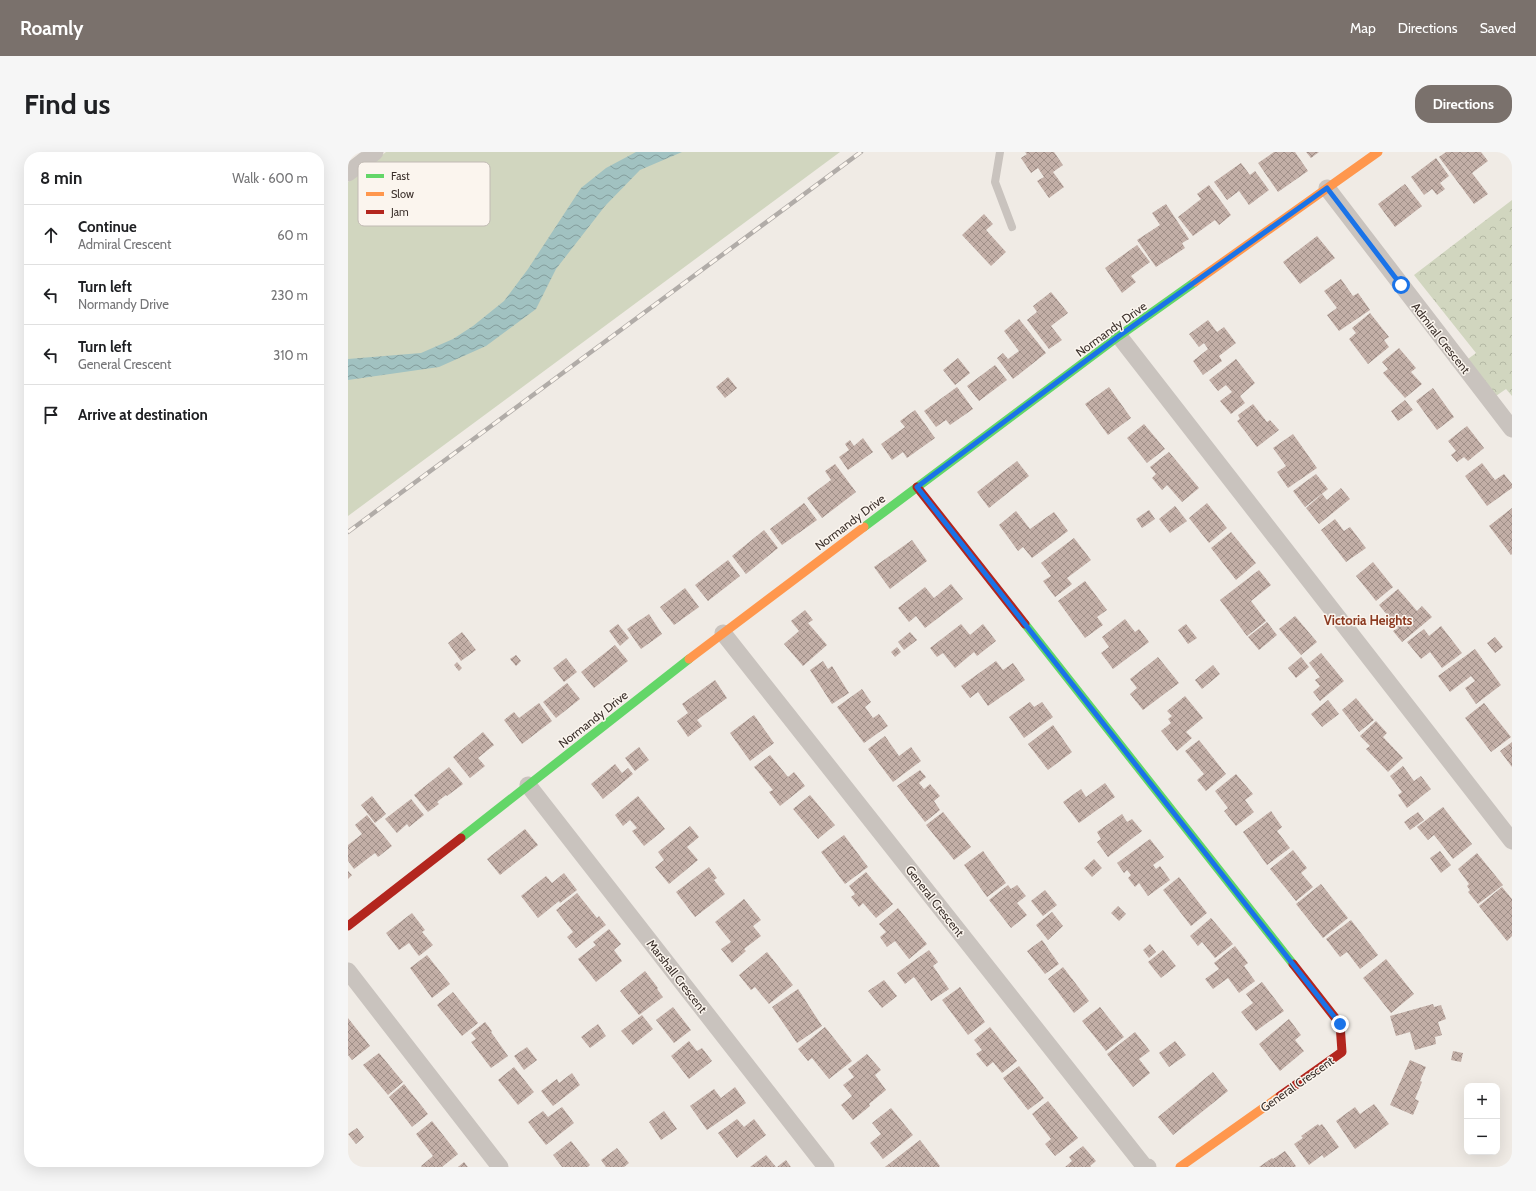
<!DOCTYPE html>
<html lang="en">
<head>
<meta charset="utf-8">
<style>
  body { margin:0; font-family:Cabin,sans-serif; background:#f6f6f6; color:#202124 }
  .controls { position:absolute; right:12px; bottom:12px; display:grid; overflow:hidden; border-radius:8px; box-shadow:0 4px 16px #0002 }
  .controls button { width:36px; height:36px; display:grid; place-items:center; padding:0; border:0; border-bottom:1px solid #e0e0e0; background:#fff; color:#202124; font:20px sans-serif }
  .stop { position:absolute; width:12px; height:12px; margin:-9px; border:3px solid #1a73e8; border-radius:50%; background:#fff }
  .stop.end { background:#1a73e8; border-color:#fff; box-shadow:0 1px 4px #0008 }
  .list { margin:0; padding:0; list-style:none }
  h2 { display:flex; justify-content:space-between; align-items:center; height:52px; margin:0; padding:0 16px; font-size:17px }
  h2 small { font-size:13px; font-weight:400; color:#757577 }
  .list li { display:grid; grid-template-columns:26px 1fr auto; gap:12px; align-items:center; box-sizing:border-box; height:60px; padding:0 16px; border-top:1px solid #e0e0e0 }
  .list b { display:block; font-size:15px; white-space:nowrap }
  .list p { margin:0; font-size:13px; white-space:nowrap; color:#757577 }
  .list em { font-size:13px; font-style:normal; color:#757577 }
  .icon { flex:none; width:22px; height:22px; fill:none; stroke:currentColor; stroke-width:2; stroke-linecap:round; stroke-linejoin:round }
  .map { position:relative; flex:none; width:1164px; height:1015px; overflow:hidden; border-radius:16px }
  header { display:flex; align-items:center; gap:24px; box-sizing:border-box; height:56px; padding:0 20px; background:#7a716c; color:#fff }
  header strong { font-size:19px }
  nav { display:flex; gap:22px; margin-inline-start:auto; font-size:14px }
  .intro { display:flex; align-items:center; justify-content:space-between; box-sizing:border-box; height:96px; padding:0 24px }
  h1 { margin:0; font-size:28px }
  .button { padding:10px 18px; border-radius:16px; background:#7a716c; color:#fff; font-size:14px; font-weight:700 }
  main { display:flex; gap:24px; padding:0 24px }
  aside { flex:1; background:#fff; border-radius:16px; box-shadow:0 4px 16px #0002 }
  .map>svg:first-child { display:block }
</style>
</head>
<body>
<header>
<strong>Roamly</strong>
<nav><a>Map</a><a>Directions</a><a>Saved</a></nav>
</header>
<div class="intro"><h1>Find us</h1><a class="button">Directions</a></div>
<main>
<aside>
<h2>8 min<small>Walk · 600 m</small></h2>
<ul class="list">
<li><svg class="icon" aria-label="ahead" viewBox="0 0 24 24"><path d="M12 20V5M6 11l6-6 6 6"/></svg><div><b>Continue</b><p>Admiral Crescent</p></div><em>60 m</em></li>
<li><svg class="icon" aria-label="left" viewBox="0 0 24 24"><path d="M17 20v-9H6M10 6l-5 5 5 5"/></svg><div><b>Turn left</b><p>Normandy Drive</p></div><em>230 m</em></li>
<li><svg class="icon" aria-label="left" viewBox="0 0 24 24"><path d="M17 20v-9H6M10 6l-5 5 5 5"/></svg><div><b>Turn left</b><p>General Crescent</p></div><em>310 m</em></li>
<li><svg class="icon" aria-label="arrive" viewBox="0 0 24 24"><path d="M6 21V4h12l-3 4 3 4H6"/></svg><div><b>Arrive at destination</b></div></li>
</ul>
</aside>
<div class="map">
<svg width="1164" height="1015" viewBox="0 0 1164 1015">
  <defs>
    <pattern id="park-crowns" width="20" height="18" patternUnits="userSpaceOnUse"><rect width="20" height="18" fill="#d1d6bf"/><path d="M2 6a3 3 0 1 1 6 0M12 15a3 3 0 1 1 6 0" fill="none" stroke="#b4b8a4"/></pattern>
    <pattern id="water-waves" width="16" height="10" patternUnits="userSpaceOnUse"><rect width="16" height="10" fill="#a1c2c1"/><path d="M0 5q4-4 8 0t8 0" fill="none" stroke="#849e9d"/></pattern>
    <pattern id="building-cross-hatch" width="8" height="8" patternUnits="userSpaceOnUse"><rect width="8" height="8" fill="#c3afa7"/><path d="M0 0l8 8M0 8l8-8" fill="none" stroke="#a08f88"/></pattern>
  </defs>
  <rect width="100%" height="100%" fill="#f0ebe5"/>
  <!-- green -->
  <path fill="#d1d6bf" d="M 38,0 L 492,0 L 0,364 L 0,30 Z"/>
  <!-- park -->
  <path fill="url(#park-crowns)" d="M 1164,48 L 1164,244 L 1158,237 L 1145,246 L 1116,210 L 1128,201 L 1066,123 Z"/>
  <!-- water -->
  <path fill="url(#water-waves)" d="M 288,0 L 334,0 L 292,18 L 257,54 L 208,117 L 188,157 L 138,194 L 91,215 L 0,228 L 0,207 L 73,201 L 105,187 L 125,174 L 156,149 L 180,117 L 233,36 L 258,16 Z"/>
  <!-- building -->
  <path fill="url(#building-cross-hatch)" d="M 677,0 L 706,0 L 715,13 L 705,20 L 716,35 L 701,46 L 689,29 L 696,25 L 690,16 L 683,21 L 673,6 L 679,2 Z
    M 926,0 L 947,0 L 960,19 L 930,40 L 910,11 Z
    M 958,0 L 971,0 L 963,6 Z
    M 1098,0 L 1133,0 L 1140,9 L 1124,21 L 1140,42 L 1126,52 L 1091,5 Z
    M 1088,6 L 1101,24 L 1092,31 L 1097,37 L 1089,43 L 1084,37 L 1076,43 L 1063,25 Z
    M 893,11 L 902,23 L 907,19 L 921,38 L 901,53 L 891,39 L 879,48 L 866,30 Z
    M 1057,32 L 1074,54 L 1047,75 L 1030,52 Z
    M 861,33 L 883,63 L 871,73 L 867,68 L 845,84 L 830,65 L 853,47 L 849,42 Z
    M 818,52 L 841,87 L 834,91 L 837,96 L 808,115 L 789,88 L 812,73 L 804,61 Z
    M 636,62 L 645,72 L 638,78 L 658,100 L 643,114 L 614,83 Z
    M 969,84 L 987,106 L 952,132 L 935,110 Z
    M 789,93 L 802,110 L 783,124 L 788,130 L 774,141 L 757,116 Z
    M 993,127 L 1005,144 L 1010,141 L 1022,158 L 991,179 L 979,163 L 989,156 L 976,139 Z
    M 703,140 L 720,161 L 703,174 L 714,188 L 701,197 L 679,168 L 689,160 L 685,154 Z
    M 1022,161 L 1041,185 L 1036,188 L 1041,195 L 1020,212 L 1001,187 L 1008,181 L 1004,176 Z
    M 671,167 L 698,201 L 665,227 L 649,206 L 655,201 L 660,207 L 671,199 L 656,179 Z
    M 860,168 L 869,180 L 876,175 L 888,191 L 871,204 L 874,209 L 855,223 L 845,209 L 860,197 L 856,191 L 851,195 L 841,182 Z
    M 1051,196 L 1068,216 L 1063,220 L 1074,232 L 1057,246 L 1035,221 L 1040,217 L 1034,210 Z
    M 610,206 L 622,221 L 607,233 L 595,218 Z
    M 888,207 L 907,231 L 892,244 L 897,251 L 883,262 L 872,249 L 884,240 L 878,233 L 870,239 L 861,228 Z
    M 647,213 L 659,228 L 631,249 L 619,234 Z
    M 380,225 L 389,236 L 377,246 L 368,235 Z
    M 609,235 L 625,257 L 602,273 L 598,268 L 588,275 L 576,259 Z
    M 761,235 L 783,266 L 760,283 L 737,252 Z
    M 1085,236 L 1106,265 L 1089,278 L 1068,249 Z
    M 1057,248 L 1065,258 L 1050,269 L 1043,259 Z
    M 905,252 L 919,270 L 922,268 L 931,278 L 909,295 L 889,269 L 892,267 L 890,263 Z
    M 567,258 L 587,286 L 559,306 L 555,300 L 544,308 L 533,292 L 557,275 L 552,269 Z
    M 796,272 L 817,297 L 799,311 L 779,286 Z
    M 1119,274 L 1136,296 L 1120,309 L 1116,305 L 1109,310 L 1103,303 L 1108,299 L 1100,289 Z
    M 945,282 L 969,316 L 940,336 L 929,320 L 938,314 L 925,296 Z
    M 515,286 L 525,300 L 500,318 L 491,305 L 501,298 L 497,292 L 502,288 L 506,294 Z
    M 821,300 L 851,336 L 834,350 L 819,333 L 814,338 L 804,326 L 808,322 L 802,315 Z
    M 669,309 L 681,324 L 641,356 L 629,340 Z
    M 1134,311 L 1147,328 L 1156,322 L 1164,332 L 1164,336 L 1139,354 L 1117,324 Z
    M 487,312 L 508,340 L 474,366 L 459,346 L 483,328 L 477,319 Z
    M 968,322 L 980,337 L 957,355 L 945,339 Z
    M 993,336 L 1002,347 L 971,372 L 958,356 L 974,342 L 979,348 Z
    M 456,351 L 469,368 L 434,393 L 422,377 Z
    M 859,351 L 879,376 L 861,391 L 841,366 Z
    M 827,354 L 839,369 L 822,381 L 811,367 Z
    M 1164,356 L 1164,402 L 1163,403 L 1141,374 Z
    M 801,358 L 807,367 L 794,376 L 788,367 Z
    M 668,359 L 682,377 L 706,360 L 720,379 L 684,406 L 675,395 L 670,399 L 651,373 Z
    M 987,367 L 996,379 L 1002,375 L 1018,396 L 998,410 L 973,378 Z
    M 416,378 L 430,396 L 398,422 L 384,404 Z
    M 883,380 L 908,411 L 888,428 L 863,396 Z
    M 726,386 L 743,408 L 719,426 L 724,432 L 707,445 L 695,429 L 703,424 L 693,411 Z
    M 564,388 L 579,409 L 542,437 L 526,415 Z
    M 380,408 L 392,424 L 360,449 L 347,433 Z
    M 1025,410 L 1045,435 L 1028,449 L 1008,424 Z
    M 911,418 L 923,433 L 903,449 L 918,469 L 899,484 L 872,448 Z
    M 737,429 L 759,458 L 749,465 L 755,473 L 737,486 L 710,449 Z
    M 603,432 L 615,447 L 577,476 L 568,464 L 561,470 L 550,456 L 577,435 L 586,446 Z
    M 337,436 L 351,455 L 326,473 L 312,455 Z
    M 1050,437 L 1069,459 L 1074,454 L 1084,465 L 1054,490 L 1045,479 L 1050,476 L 1031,453 Z
    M 457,458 L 465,468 L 460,471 L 479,493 L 455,514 L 436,492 L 451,479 L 443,469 Z
    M 301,462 L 314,482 L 293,497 L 279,477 Z
    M 947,464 L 969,490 L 953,503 L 931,477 Z
    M 777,467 L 787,480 L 791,477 L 801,490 L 765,517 L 753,501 L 761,495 L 754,485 Z
    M 919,470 L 929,483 L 911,498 L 900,485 Z
    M 270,472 L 281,486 L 272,494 L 261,479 Z
    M 613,472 L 622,483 L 635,472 L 648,489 L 629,504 L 626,500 L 607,516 L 595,501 L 589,505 L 582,496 Z
    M 838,472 L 849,486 L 840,492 L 830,478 Z
    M 1093,474 L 1114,501 L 1094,516 L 1082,500 L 1073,507 L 1059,490 L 1076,477 L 1081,484 Z
    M 114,480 L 128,498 L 113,509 L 100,491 Z
    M 562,480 L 569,488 L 556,498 L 550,490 Z
    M 1147,485 L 1155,495 L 1147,501 L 1139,491 Z
    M 267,493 L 280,509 L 246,536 L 233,520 Z
    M 549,495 L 553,500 L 547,505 L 543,500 Z
    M 1127,497 L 1153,533 L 1128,552 L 1117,536 L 1127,529 L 1123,524 L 1102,540 L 1090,524 Z
    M 973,501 L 996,529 L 972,549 L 965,540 L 972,534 L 967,528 L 972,525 L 961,511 Z
    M 168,503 L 173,509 L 168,514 L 162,507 Z
    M 810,505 L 831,531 L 795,558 L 782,542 L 789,536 L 782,527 Z
    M 953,505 L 961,515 L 948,526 L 940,516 Z
    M 218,506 L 229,520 L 216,530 L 205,516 Z
    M 475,509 L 480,517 L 484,514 L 501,541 L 484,552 L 462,518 Z
    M 648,509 L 655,518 L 665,511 L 677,528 L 640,554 L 630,540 L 622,546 L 613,534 Z
    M 109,510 L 114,516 L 111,519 L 106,513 Z
    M 865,513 L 872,522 L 854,537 L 847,528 Z
    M 367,528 L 379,546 L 349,568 L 354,574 L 340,585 L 329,569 L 340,561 L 334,552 Z
    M 219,531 L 232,547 L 208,566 L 195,550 Z
    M 514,537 L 523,550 L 517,555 L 525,566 L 531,562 L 540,574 L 516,591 L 489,555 Z
    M 837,544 L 855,566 L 838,580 L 844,586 L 829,599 L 813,579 L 823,571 L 820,567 L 824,564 L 819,559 Z
    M 1008,546 L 1026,568 L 1011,580 L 994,558 Z
    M 980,548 L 991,562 L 974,575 L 963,562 Z
    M 682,550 L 686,555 L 694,550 L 705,565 L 676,586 L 661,565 Z
    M 191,551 L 204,569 L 174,592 L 156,568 L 166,560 L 171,566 Z
    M 1136,551 L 1163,585 L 1143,600 L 1117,566 Z
    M 406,563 L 426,591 L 402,609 L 382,581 Z
    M 1028,569 L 1039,581 L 1035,585 L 1055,606 L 1040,620 L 1018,597 L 1022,594 L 1012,584 Z
    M 705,573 L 724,600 L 700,618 L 680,592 Z
    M 135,580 L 146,593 L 130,606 L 137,614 L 122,626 L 105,605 Z
    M 537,584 L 551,604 L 563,595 L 573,609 L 545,630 L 520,597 Z
    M 851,588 L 878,622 L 858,639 L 849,628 L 856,622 L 837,599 Z
    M 1164,590 L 1164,615 L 1152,599 Z
    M 291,595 L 301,608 L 287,619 L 277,606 Z
    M 422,603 L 440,625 L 446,620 L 457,634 L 432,654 L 421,640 L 425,638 L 406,615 Z
    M 267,612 L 274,621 L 280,616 L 285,622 L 255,647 L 243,632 Z
    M 1055,614 L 1066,629 L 1073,624 L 1083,637 L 1059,656 L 1050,643 L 1054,640 L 1042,624 Z
    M 101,615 L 115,632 L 99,644 L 98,643 L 89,650 L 91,652 L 80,660 L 66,643 Z
    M 572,618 L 578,625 L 571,631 L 576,637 L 582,632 L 592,644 L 586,649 L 592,658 L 577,670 L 549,634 Z
    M 888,622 L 905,642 L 897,648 L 906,660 L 888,674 L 876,659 L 880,656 L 867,639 Z
    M 757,631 L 767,645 L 731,671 L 715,650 L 733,637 L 738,645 Z
    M 462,643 L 487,673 L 470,687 L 445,657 Z
    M 24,644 L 38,662 L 27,671 L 13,653 Z
    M 290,644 L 317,677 L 296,694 L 284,679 L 289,676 L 282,668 L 275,674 L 267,663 Z
    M 63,647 L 76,663 L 61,675 L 59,672 L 49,681 L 37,667 Z
    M 1095,655 L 1124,692 L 1105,707 L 1086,683 L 1080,688 L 1069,675 Z
    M 923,659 L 934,675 L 929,679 L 942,696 L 919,713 L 895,680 Z
    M 595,660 L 623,695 L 606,708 L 578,673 Z
    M 1070,660 L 1076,668 L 1062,678 L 1056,670 Z
    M 774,662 L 779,670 L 784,667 L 794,679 L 760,705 L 749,690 L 753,687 L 749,680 Z
    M 19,663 L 44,694 L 30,705 L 27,701 L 6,717 L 0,709 L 0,693 L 14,682 L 7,673 Z
    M 342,674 L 351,685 L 339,695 L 350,708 L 321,732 L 307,715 L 316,708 L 310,700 Z
    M 177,677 L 190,693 L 152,723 L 139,707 Z
    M 496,683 L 520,715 L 497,732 L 473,700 Z
    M 802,687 L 816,705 L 805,713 L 808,717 L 812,714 L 822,728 L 800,744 L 791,731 L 787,735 L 780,726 L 783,723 L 779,718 L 776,721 L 769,711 Z
    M 945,698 L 959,716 L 953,721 L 965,735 L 948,749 L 922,717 Z
    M 635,699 L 658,731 L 639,745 L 616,713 Z
    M 1092,699 L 1103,713 L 1093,721 L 1082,706 Z
    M 1129,701 L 1155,733 L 1130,752 L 1120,740 L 1122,738 L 1119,734 L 1121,732 L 1110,717 Z
    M 746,707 L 754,716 L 744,725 L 736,716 Z
    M 361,715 L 369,726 L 366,728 L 377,742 L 347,765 L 328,740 Z
    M 0,719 L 4,723 L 0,727 Z
    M 518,720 L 545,752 L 528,766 L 515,751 L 511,755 L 503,745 L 507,742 L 501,734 Z
    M 216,721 L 229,738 L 212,751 L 211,749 L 190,766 L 173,744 L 198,724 L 204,731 Z
    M 831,725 L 859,761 L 843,774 L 815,738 Z
    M 973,732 L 1000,766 L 975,786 L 948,752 Z
    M 660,733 L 663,737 L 669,733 L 678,744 L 669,751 L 679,763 L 663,776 L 641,748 Z
    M 1154,735 L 1164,747 L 1164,784 L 1159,789 L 1131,754 Z
    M 697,738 L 709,753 L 695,764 L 683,749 Z
    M 229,741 L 249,766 L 251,764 L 258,773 L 228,796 L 219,785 L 225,780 L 208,758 Z
    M 396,747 L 413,768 L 405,774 L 413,784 L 396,797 L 398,799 L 384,811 L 373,797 L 383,790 L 367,770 Z
    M 770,754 L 778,762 L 771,769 L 763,761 Z
    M 550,756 L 579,792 L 561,807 L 547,789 L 539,795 L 532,785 L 538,780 L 531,772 Z
    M 704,760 L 715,774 L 700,788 L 688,773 Z
    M 64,761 L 77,778 L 74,780 L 85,793 L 71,804 L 61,791 L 51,798 L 38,781 Z
    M 863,766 L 885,792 L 867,806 L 854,790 L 850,794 L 842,784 Z
    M 1003,768 L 1030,803 L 1012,817 L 999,800 L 992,805 L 978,787 Z
    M 261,777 L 273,792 L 266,798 L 274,809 L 248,830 L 230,807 L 248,793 L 245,790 Z
    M 694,788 L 711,812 L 697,822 L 679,799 Z
    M 802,792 L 808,800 L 801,806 L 795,798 Z
    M 887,794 L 900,811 L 896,814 L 907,829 L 891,841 L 880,826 L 865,837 L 857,827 L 871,817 L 866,811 Z
    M 581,798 L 590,810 L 585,814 L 601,837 L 583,849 L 566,825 L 557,832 L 549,821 Z
    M 815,798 L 828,814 L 813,826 L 800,810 Z
    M 419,800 L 445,833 L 421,852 L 407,835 L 403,838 L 391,823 Z
    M 79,803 L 102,832 L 84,846 L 62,816 Z
    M 1038,807 L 1066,842 L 1043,861 L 1015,826 Z
    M 715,815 L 741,849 L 726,861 L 700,827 Z
    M 297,819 L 310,836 L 309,837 L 315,845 L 291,863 L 272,839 Z
    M 536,828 L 549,844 L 534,856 L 520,839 Z
    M 914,830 L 936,859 L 908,879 L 893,860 L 905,851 L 898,842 Z
    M 612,835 L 637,870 L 620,883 L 594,848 Z
    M 450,837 L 474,874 L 449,891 L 424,855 Z
    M 105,840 L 130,871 L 114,884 L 89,853 Z
    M 1085,852 L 1086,855 L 1093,853 L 1098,867 L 1090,870 L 1094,883 L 1087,885 L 1088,892 L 1067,898 L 1062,880 L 1048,884 L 1042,864 Z
    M 325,855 L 343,878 L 326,891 L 308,868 Z
    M 752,855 L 776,885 L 758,899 L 734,869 Z
    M 294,863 L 305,877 L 285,893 L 273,879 Z
    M 0,866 L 22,894 L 4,908 L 0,903 Z
    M 941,867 L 953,883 L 947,888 L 956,899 L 932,919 L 911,892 Z
    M 137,870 L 144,879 L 143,880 L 160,904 L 143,916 L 123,890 L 128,887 L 123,881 Z
    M 250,872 L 258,884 L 242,896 L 233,885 Z
    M 477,875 L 504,909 L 481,927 L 464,906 L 460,909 L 450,897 Z
    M 642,875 L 669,909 L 654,921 L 645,910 L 639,915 L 628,902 L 634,898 L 626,888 Z
    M 787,880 L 802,899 L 791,907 L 802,921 L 785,935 L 759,902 Z
    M 341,889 L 349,899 L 354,896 L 364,909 L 341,927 L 323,904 Z
    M 827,889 L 838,903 L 821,915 L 811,901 Z
    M 179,895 L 189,908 L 176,918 L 166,904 Z
    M 1105,899 L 1115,901 L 1113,910 L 1103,908 Z
    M 31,901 L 55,930 L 40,943 L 15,913 Z
    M 519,902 L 533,918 L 527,923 L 538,938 L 521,952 L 522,954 L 505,968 L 493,953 L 504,944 L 495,933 L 506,925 L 500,917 Z
    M 1062,908 L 1078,915 L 1072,929 L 1074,930 L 1067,947 L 1071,949 L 1065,963 L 1042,953 Z
    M 671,914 L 696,946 L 680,958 L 655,926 Z
    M 166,915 L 186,940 L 170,953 L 150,928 Z
    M 865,920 L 880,939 L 825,983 L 810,965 Z
    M 224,921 L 232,933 L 205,954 L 193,939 L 209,927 L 211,931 Z
    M 56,932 L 80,962 L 64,975 L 41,945 Z
    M 387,935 L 398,951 L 359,978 L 342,954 L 366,937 L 373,946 Z
    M 700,949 L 730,986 L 707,1004 L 697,992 L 703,987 L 684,962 Z
    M 1026,952 L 1041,972 L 1007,997 L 988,969 L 1007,955 L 1012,962 Z
    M 214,955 L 226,971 L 198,993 L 180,970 L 195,959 L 200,965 Z
    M 543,956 L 565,983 L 535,1007 L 522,991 L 533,982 L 524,971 Z
    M 316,959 L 329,977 L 313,988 L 301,970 Z
    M 389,967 L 396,975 L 406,967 L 418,983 L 389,1006 L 370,981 Z
    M 84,969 L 110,1002 L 94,1015 L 74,1015 L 73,1014 L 85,1004 L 68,982 Z
    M 970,972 L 971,974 L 974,972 L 991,995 L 976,1006 L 974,1003 L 961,1013 L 946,992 L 955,986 L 953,984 Z
    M 9,976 L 16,985 L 8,992 L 0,982 Z
    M 572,988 L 592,1014 L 591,1015 L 537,1015 Z
    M 223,989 L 242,1013 L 240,1015 L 214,1015 L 205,1003 Z
    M 735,994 L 748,1009 L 742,1014 L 743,1015 L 717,1015 L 724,1009 L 721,1005 Z
    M 269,996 L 281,1011 L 276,1015 L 258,1015 L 253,1008 Z
    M 937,999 L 948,1014 L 947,1015 L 911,1015 L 924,1006 L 925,1007 Z
    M 418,1003 L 428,1015 L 402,1015 Z
    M 438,1008 L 443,1015 L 429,1015 Z
    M 116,1010 L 120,1015 L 110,1015 Z"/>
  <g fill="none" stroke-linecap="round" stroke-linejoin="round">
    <!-- lane -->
    <path stroke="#c9c3be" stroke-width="8" d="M 652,0 L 647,30 L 664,75"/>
    <!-- street -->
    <path stroke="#c9c3be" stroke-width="17" d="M 0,21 L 27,0
      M 979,36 L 1164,277
      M 771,184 L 1164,689
      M 375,481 L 797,1015 L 800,1015
      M 180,633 L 478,1015
      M 0,819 L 152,1015"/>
    <!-- fast -->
    <path stroke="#63d668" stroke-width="9" d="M 516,375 L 771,184 L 847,130
      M 677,472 L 945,812
      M 113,686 L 341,507"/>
    <!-- slow -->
    <path stroke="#ff974d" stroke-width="9" d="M 847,130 L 1030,0
      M 341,507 L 516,375
      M 832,1015 L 932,944"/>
    <!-- jam -->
    <path stroke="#b3261e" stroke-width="9" d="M 569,335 L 677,472
      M 0,774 L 113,686
      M 932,944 L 994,900 L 992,872 L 945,812"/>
    <!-- rail casing -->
    <g stroke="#b1aca8" stroke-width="4.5">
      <path id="rail" d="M 0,380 L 513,0"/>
    </g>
    <!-- rail -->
    <use href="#rail" stroke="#fbf5ee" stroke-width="3" stroke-dasharray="9" stroke-linecap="butt"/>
  </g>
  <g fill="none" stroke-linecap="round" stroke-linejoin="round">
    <!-- route -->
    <path stroke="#1a73e8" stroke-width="5" d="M 992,872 L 569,335 L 771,184 L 979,36 L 1053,133"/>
  </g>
  <g text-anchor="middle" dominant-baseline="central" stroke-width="3" stroke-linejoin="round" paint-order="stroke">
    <!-- street labels -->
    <g font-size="12" fill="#3b302b" stroke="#fbf5ee">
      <text transform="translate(763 177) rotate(-36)">Normandy Drive</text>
      <text transform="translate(1093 186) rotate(52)">Admiral Crescent</text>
      <text transform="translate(502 370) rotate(-37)">Normandy Drive</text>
      <text transform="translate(245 567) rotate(-38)">Normandy Drive</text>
      <text transform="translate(587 749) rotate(52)">General Crescent</text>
      <text transform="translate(329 824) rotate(52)">Marshall Crescent</text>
      <text transform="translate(949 932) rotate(-35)">General Crescent</text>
    </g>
    <!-- neighbourhood labels -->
    <g font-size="13" font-weight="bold" fill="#8c3b22" stroke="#fbf5ee">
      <text x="1020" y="468">Victoria Heights</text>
    </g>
  </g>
  <!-- legend -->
  <rect x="10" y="10" width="132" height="64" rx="6" fill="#fbf5ee" stroke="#c1bab4" stroke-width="1"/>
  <rect x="18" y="22" width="18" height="4" fill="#63d668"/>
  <rect x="18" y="40" width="18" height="4" fill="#ff974d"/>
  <rect x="18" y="58" width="18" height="4" fill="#b3261e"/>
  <g font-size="11" fill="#3b302b">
    <text x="43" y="28">Fast</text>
    <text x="43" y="46">Slow</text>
    <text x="43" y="64">Jam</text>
  </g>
</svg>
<div class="controls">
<button>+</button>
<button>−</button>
</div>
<div class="stop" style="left:1053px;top:133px"></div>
<div class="stop end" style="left:992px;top:872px"></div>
</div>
</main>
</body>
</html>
